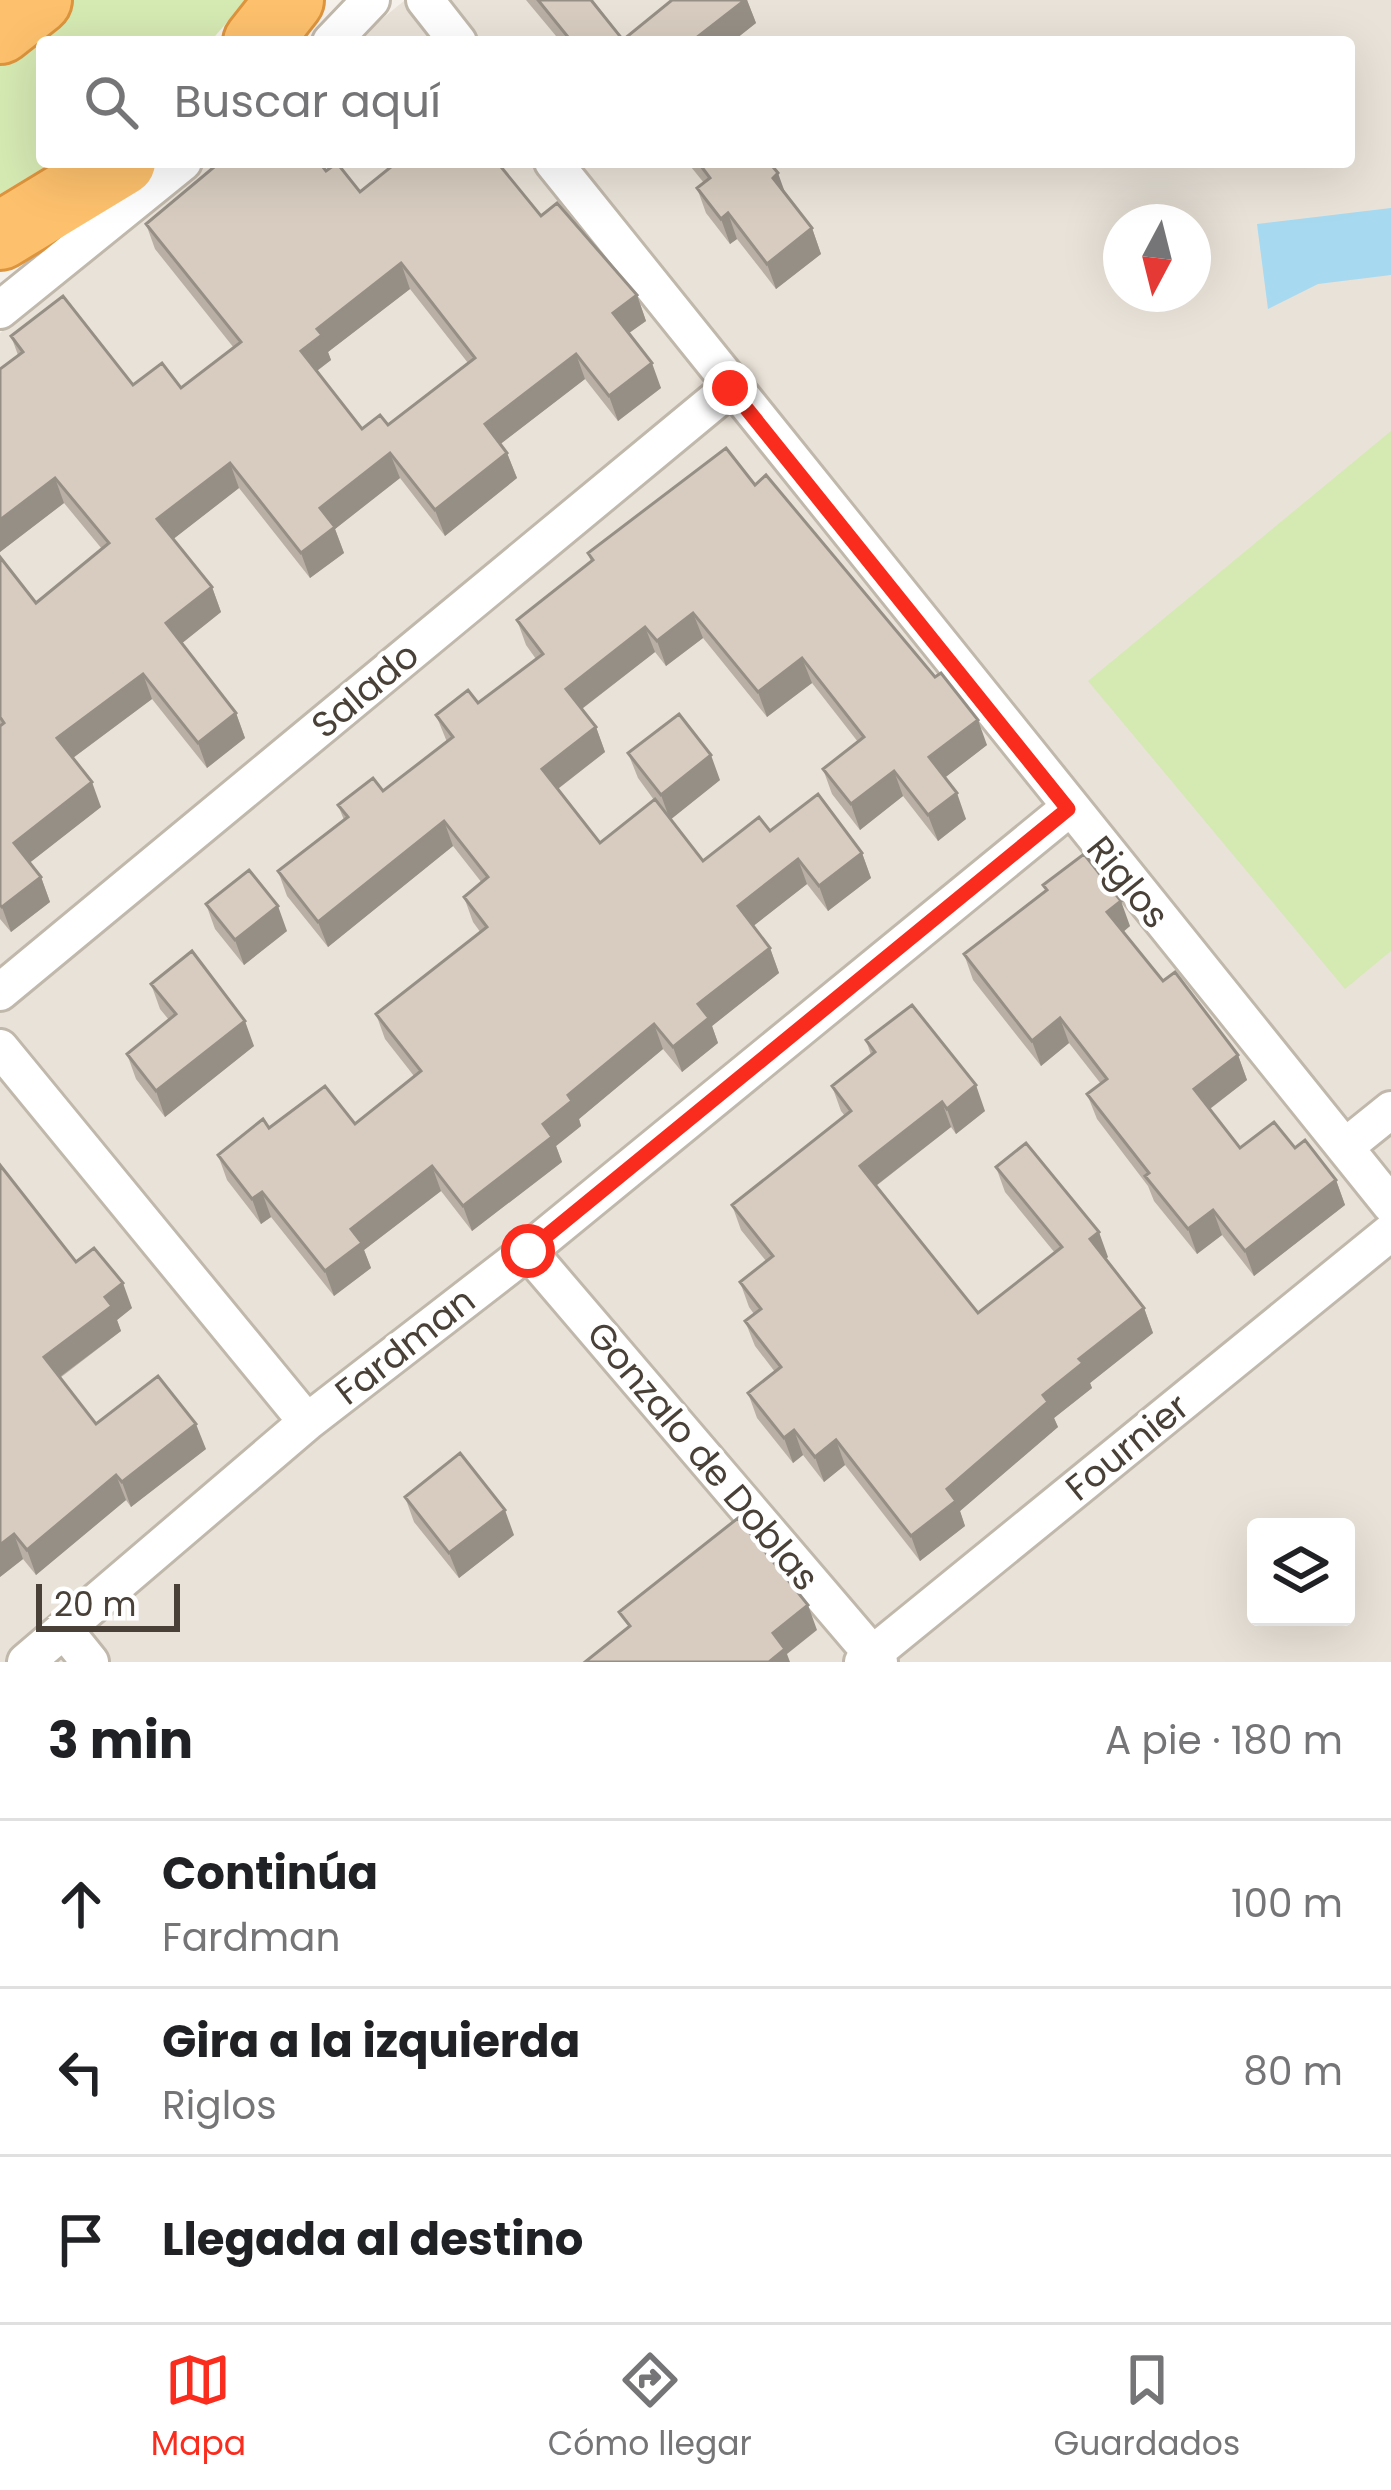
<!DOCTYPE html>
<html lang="es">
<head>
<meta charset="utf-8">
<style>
  body { margin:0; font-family:Poppins,sans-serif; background:#f2f2f2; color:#202124 }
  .controls { position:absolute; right:36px; bottom:36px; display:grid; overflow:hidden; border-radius:12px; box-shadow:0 12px 48px #0002 }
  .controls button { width:108px; height:108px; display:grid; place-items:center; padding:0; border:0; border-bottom:3px solid #e0e0e0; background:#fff; color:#202124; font:60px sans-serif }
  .compass { position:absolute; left:1103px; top:204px; width:108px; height:108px; border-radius:50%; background:#fff; box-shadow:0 12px 48px #0002; rotate:187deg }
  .scale { position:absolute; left:36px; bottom:30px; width:144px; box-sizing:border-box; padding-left:12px; border:6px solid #494138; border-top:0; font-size:33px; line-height:42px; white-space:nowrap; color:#494138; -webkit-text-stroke:9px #fff; paint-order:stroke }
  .stop { position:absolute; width:36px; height:36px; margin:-27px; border:9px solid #f92c1d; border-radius:50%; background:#fff }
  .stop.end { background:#f92c1d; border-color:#fff; box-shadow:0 3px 12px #0008 }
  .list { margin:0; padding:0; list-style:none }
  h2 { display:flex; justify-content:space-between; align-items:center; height:156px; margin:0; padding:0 48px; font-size:51px }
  h2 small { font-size:39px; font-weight:400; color:#757577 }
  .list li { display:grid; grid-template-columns:78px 1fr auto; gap:36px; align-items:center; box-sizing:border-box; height:168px; padding:0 48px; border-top:3px solid #e0e0e0 }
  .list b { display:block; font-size:45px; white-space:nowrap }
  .list p { margin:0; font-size:39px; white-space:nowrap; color:#757577 }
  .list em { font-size:39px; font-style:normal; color:#757577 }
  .icon { flex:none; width:66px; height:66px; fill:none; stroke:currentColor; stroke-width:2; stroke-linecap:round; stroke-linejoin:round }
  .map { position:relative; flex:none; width:1391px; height:1662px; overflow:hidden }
  .search { position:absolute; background:#fff; box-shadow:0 12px 48px #0002; left:36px; right:36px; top:36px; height:132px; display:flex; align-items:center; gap:30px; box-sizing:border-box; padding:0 42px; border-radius:12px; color:#757577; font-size:45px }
  .sheet { height:660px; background:#fff }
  nav { display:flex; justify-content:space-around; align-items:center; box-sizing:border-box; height:168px; border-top:3px solid #e0e0e0; background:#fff; font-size:33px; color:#757577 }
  nav a { display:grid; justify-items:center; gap:6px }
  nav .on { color:#f92c1d }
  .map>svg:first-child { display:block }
</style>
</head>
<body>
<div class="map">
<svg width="1391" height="1662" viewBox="0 0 1391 1662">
  <rect width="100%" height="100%" fill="#f5f1ea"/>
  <!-- residential -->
  <path fill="#e9e2d8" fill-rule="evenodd" d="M 405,0 L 1391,0 L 1391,1662 L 0,1662 L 0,333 L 208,162 L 1349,162 L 1349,42 L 354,42 ZM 1121,222 L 1193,222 L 1193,294 L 1121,294 ZM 1256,1527 L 1346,1527 L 1346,1617 L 1256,1617 Z"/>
  <!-- green -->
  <path fill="#d5e9b3" d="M 64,0 L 246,0 L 210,42 L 42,42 L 42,162 L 53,162 L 0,194 L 0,50 Z
    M 1391,431 L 1391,951 L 1345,989 L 1088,681 Z"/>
  <!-- water -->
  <path fill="#a7d9f1" d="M 1391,208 L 1391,275 L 1318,284 L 1268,309 L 1257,224 Z"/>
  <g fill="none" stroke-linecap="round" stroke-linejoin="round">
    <!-- street casing -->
    <g stroke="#c1b8ac" stroke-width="42">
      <path id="street" d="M 425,0 L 458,42
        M 331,42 L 371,0
        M 553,162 L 1391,1205
        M 0,310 L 183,162
        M 0,992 L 730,388
        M 0,1048 L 307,1422
        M 1345,1147 L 1391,1110
        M 528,1251 L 879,1662
        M 65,1631 L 90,1662
        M 26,1662 L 307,1422 L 528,1251 L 1068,809
        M 863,1662 L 1391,1232"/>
    </g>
    <!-- highway casing -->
    <g stroke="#dd943c" stroke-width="72">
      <path id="highway" d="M 0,30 L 38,0
        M 257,42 L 290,0
        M 0,236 L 122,162"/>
    </g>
    <!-- street -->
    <use href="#street" stroke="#fff" stroke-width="36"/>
    <!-- highway -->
    <use href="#highway" stroke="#fdc16d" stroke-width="66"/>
  </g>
  <!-- wall -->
  <path fill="#b9afa4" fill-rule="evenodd" d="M 526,0 L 593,0 L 623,40 L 672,0 L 747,0 L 756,23 L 732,42 L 561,42 Z
    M 687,162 L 769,162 L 786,195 L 812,228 L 821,254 L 776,289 L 737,239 L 730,244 L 706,213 L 697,188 L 704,183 Z
    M 326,171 L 360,192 L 541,216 L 637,295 L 646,321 L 629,333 L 661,388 L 618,421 L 585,379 L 500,444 L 507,453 L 517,478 L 445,536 L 400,478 L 335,529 L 344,553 L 310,578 L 239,488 L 173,539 L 212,587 L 221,612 L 182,643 L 236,713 L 245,738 L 207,768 L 152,699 L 73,758 L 101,807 L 29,863 L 41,877 L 50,902 L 11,932 L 0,919 L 0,557 L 36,603 L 102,549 L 64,503 L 0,552 L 0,369 L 18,355 L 11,336 L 133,385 L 181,388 L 234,348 L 155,249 L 146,224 ZM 410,289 L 468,363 L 388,425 L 362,429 L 317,371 L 331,360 L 328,352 Z
    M 755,485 L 987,745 L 944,778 L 966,819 L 938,841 L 903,796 L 860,830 L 832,794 L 823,769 L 858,742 L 812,683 L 767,717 L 703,638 L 666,666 L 655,652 L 582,709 L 596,727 L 605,752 L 558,789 L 600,843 L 654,800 L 638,778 L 628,753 L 720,780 L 671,819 L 703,861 L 770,831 L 862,853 L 871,878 L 828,911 L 807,884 L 753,926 L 770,948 L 779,973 L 712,1026 L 718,1043 L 682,1072 L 663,1049 L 579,1119 L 581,1126 L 556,1146 L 562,1162 L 472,1231 L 441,1191 L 364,1250 L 371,1268 L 334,1296 L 271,1217 L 261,1224 L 227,1180 L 218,1155 L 269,1128 L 355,1124 L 414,1076 L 385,1039 L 376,1014 L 481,933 L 473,922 L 464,897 L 482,883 L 453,846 L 328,947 L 287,896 L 278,871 L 344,820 L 338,805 L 383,791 L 447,742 L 436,715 L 478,703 L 536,659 L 526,645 L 517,620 L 591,562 L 588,553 Z
    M 1043,885 L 1130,926 L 1123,932 L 1163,981 L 1238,1055 L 1247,1080 L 1210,1109 L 1240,1148 L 1295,1148 L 1336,1180 L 1345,1205 L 1254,1276 L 1222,1235 L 1197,1254 L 1154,1201 L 1148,1186 L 1097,1119 L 1087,1094 L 1101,1084 L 1069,1043 L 1041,1066 L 973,980 L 964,954 L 1046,891 Z
    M 206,904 L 287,931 L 244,965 L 215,929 Z
    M 151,984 L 254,1046 L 165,1117 L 136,1079 L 127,1054 L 169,1020 L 160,1009 Z
    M 866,1040 L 985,1111 L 956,1134 L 951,1127 L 876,1186 L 978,1313 L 1055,1253 L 1005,1192 L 996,1167 L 1108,1257 L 1106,1259 L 1144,1308 L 1153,1333 L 1090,1383 L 1092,1388 L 1054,1418 L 1058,1427 L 960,1511 L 965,1526 L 920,1561 L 845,1465 L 824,1482 L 803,1455 L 793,1463 L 757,1418 L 748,1393 L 775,1372 L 755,1346 L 745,1321 L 754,1314 L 749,1307 L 740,1282 L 766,1261 L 741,1230 L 732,1205 L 845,1116 L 841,1111 L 832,1086 L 871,1055 Z
    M 76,1262 L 132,1308 L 117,1320 L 121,1331 L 60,1378 L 96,1424 L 206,1449 L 131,1507 L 126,1500 L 36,1575 L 23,1559 L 0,1577 Z
    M 405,1497 L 514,1535 L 459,1578 L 414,1522 Z"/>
  <!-- shaded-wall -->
  <path fill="#968f86" d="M 745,0 L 747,0 L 756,23 L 732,42 L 691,42 Z
    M 778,173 L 787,198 L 773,178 Z
    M 728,213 L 737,239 L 730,244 L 721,219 Z
    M 812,228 L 821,254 L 776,289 L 767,264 Z
    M 401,263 L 410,289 L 328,352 L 331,360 L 310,376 L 301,351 L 317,329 Z
    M 637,295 L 646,321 L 622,338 L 613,313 Z
    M 576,354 L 585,379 L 494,449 L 485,424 Z
    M 652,363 L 661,388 L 618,421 L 609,396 Z
    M 390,453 L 400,478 L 335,529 L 344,553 L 310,578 L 301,553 L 320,508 Z
    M 507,453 L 517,478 L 445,536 L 435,510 Z
    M 230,463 L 239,488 L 167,544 L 157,519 Z
    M 55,478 L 64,503 L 0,552 L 0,520 Z
    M 212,587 L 221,612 L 176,648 L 166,623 Z
    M 693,613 L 703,638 L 666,666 L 657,641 Z
    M 645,627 L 655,652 L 575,714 L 566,689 Z
    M 802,658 L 812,683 L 767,717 L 758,692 Z
    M 143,674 L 152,699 L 66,763 L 57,738 Z
    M 236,713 L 245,738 L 207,768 L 198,743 Z
    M 978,720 L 987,745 L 938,783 L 929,757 Z
    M 596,727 L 605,752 L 551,794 L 542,769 Z
    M 711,755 L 720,780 L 670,820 L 661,795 Z
    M 894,771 L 903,796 L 860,830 L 851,804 Z
    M 92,782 L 101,807 L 23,868 L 14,843 Z
    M 957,793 L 966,819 L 938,841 L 928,815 Z
    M 444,821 L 453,846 L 328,947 L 318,922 Z
    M 862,853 L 871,878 L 828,911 L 819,886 Z
    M 798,859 L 807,884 L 747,931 L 738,906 Z
    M 41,877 L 50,902 L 11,932 L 2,907 Z
    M 1121,901 L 1130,926 L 1117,937 L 1107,912 Z
    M 278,906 L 287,931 L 244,965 L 235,940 Z
    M 770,948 L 779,973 L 712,1026 L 718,1043 L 682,1072 L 673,1047 L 698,1004 Z
    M 1060,1018 L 1069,1043 L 1041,1066 L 1032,1041 Z
    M 245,1021 L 254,1046 L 165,1117 L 156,1091 Z
    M 654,1024 L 663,1049 L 579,1119 L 581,1126 L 556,1146 L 562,1162 L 472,1231 L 463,1206 L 543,1124 L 568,1095 Z
    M 1238,1055 L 1247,1080 L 1203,1114 L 1194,1089 Z
    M 976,1085 L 985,1111 L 956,1134 L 947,1109 Z
    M 942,1102 L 951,1127 L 869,1191 L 860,1166 Z
    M 432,1166 L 441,1191 L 364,1250 L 371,1268 L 334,1296 L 325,1271 L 351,1229 Z
    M 1336,1180 L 1345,1205 L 1254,1276 L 1245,1251 Z
    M 262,1192 L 271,1217 L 261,1224 L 252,1199 Z
    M 1213,1210 L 1222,1235 L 1197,1254 L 1188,1229 Z
    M 1099,1232 L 1108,1257 L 1099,1264 L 1090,1239 Z
    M 123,1283 L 132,1308 L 117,1320 L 121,1331 L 53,1382 L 44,1357 L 105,1297 Z
    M 1144,1308 L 1153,1333 L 1090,1383 L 1092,1388 L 1054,1418 L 1058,1427 L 960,1511 L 965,1526 L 920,1561 L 911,1536 L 947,1489 L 1079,1359 Z
    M 196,1424 L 206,1449 L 131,1507 L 122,1482 Z
    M 794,1430 L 803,1455 L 793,1463 L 784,1438 Z
    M 836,1440 L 845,1465 L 824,1482 L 815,1457 Z
    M 116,1475 L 126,1500 L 36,1575 L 27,1550 Z
    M 505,1510 L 514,1535 L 459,1578 L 449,1553 Z
    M 14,1534 L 23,1559 L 0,1577 L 0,1545 Z
    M 808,1605 L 817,1630 L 787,1654 L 790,1662 L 769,1662 L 773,1633 Z"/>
  <!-- building -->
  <path fill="#d7ccbf" stroke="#968f86" stroke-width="3" fill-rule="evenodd" d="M 538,0 L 591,0 L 623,40 L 672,0 L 745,0 L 691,42 L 572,42 Z
    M 220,162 L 319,162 L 326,171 L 337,163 L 360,192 L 397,162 L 497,162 L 541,216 L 557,203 L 637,295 L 613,313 L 652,363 L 609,396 L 576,354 L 485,424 L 507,453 L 435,510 L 390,453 L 320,508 L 335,527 L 301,553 L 230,463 L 157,519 L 212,587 L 166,623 L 236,713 L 198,743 L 143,674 L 57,738 L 92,782 L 14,843 L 41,877 L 2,907 L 0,905 L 0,726 L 4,723 L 0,717 L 0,557 L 36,603 L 109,543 L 55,478 L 0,520 L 0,369 L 23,352 L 11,336 L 63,296 L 133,385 L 162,363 L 181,388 L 241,342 L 146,224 ZM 401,263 L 475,358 L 388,425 L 380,415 L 362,429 L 301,351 L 322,335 L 317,329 Z
    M 698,162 L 769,162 L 778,173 L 773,178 L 812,228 L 767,264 L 728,213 L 721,219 L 697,188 L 710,178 Z
    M 726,448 L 755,485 L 766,475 L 935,677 L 941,673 L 978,720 L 929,757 L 957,793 L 928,815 L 894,771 L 851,804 L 823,769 L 864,737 L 802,658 L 758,692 L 693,613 L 657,641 L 645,627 L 566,689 L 596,727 L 542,769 L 600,843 L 655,799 L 703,861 L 759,817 L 770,831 L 818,794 L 862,853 L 819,886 L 798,859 L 738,906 L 770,948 L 698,1004 L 709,1018 L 673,1047 L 654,1024 L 568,1095 L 572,1101 L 543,1124 L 552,1137 L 463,1206 L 432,1166 L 351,1229 L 362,1243 L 325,1271 L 262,1192 L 252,1199 L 218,1155 L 263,1119 L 269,1128 L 325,1086 L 355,1124 L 421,1071 L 376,1014 L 487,927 L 464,897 L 488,877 L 444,821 L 318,922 L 278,871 L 348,817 L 338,805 L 373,778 L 383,791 L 453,737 L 436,715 L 468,690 L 478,703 L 543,654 L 517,620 L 593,560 L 588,553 Z
    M 679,714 L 711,755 L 661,795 L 628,753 Z
    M 1084,854 L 1121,901 L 1107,912 L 1163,981 L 1175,972 L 1238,1055 L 1194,1089 L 1240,1148 L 1274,1122 L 1295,1148 L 1305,1140 L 1336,1180 L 1245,1251 L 1213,1210 L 1188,1229 L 1145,1176 L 1149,1173 L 1087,1094 L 1107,1079 L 1060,1018 L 1032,1041 L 964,954 L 1047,890 L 1043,885 Z
    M 249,870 L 278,906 L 235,940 L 206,904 Z
    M 192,951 L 245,1021 L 156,1091 L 127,1054 L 176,1014 L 151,984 Z
    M 912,1005 L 976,1085 L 947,1109 L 942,1102 L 860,1166 L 978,1313 L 1062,1247 L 996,1167 L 1026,1143 L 1099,1232 L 1090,1239 L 1144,1308 L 1079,1359 L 1083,1363 L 1043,1395 L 1048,1402 L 947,1489 L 956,1501 L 911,1536 L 836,1440 L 815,1457 L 794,1430 L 784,1438 L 748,1393 L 781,1367 L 745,1321 L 761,1309 L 740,1282 L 773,1256 L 732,1205 L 851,1111 L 832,1086 L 875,1052 L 866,1040 Z
    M 0,1165 L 76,1262 L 94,1248 L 123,1283 L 105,1297 L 112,1306 L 44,1357 L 96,1424 L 158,1376 L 196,1424 L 122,1482 L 116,1475 L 27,1550 L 14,1534 L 0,1545 Z
    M 460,1453 L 505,1510 L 449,1553 L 405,1497 Z
    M 738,1518 L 808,1605 L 773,1633 L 785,1649 L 769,1662 L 585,1662 L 630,1626 L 619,1612 Z"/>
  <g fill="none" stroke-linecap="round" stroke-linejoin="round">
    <!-- route -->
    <path stroke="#f92c1d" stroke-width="15" d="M 528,1251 L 1068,809 L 730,388"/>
  </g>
  <g text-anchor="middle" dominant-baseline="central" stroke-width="9" stroke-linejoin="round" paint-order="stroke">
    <!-- street labels -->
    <g font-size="36" fill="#494138" stroke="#fff">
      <text transform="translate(365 690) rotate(-40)">Salado</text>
      <text transform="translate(1128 882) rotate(51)">Riglos</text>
      <text transform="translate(405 1346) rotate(-38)">Fardman</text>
      <text transform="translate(1127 1447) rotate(-39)">Fournier</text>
      <text transform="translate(703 1456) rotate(50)">Gonzalo de Doblas</text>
    </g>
  </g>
</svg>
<div class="controls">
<button><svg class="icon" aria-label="layers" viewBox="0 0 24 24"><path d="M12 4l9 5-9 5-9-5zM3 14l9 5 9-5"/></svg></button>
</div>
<svg class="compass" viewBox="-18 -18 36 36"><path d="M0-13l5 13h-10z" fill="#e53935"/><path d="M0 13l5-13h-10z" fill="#757577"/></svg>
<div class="scale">20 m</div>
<div class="stop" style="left:528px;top:1251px"></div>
<div class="stop end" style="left:730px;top:388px"></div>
<div class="search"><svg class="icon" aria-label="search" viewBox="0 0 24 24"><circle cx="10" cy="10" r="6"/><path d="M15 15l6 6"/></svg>Buscar aquí</div>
</div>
<section class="sheet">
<h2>3 min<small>A pie · 180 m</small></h2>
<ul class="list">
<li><svg class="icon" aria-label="ahead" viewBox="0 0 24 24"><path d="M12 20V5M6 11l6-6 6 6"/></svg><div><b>Continúa</b><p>Fardman</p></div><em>100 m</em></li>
<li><svg class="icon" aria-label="left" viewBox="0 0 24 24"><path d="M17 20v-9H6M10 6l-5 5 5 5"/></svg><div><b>Gira a la izquierda</b><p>Riglos</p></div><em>80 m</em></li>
<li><svg class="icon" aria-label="arrive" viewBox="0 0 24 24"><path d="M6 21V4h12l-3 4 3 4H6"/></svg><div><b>Llegada al destino</b></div></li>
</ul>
</section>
<nav>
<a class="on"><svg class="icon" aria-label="map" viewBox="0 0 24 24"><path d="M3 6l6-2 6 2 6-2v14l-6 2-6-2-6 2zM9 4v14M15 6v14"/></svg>Mapa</a>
<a><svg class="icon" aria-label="directions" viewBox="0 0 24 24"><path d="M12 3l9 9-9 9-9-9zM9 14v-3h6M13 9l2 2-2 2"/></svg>Cómo llegar</a>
<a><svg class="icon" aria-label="saved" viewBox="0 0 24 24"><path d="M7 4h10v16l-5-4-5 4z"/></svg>Guardados</a>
</nav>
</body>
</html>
